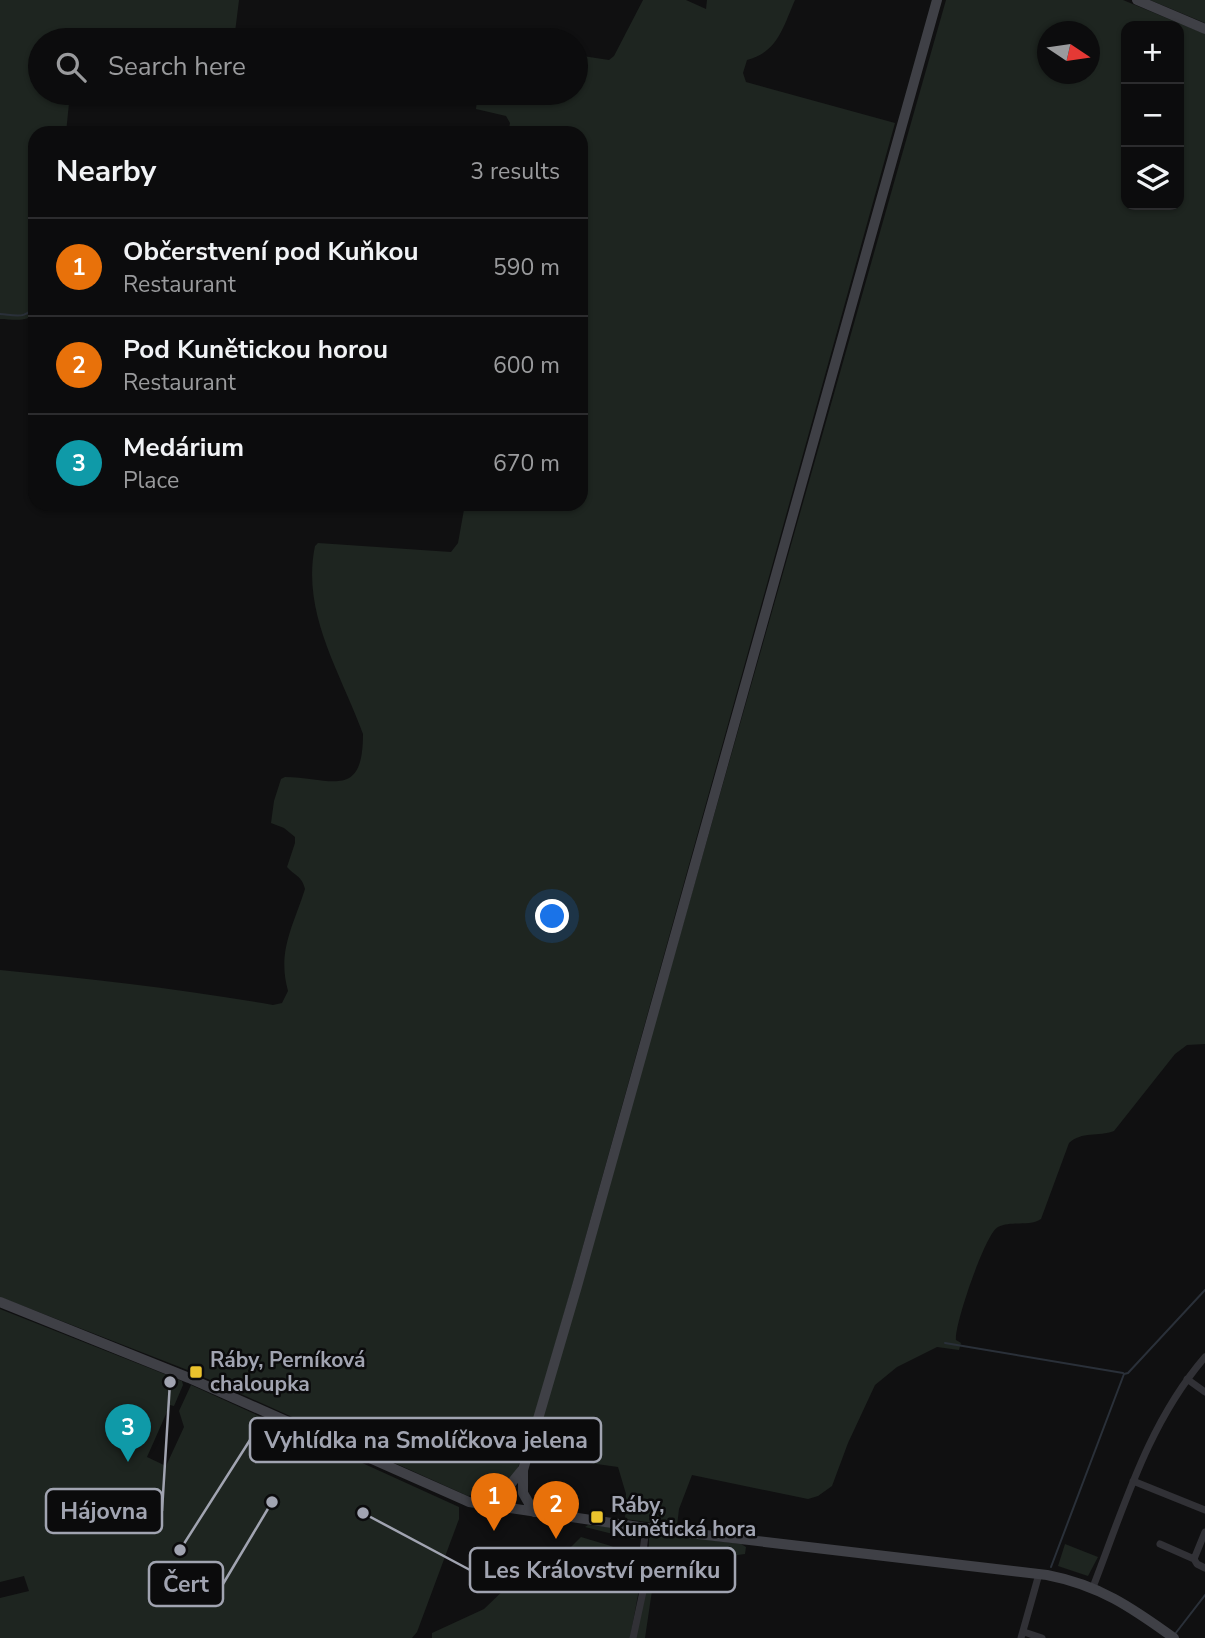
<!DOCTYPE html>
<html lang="en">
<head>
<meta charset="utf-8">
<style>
  body { margin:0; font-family:"Nunito Sans",sans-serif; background:#151516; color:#f1f3f6 }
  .controls { position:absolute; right:21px; top:21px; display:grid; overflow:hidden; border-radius:14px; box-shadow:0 2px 5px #0004 }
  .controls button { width:63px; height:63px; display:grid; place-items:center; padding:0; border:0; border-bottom:2px solid #2c2c2e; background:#0c0c0d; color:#f1f3f6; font:35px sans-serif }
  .compass { position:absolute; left:1037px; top:21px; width:63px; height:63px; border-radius:50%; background:#0c0c0d; box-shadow:0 2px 5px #0004; rotate:103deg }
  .you { position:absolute; left:553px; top:917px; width:24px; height:24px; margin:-18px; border:5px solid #fff; border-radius:50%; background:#1a73e8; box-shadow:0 0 0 10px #1a73e833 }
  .badge { display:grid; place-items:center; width:46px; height:46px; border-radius:50%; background:#ebc32d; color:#fff; font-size:23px; font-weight:700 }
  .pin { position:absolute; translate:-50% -58px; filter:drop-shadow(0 2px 4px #0008) }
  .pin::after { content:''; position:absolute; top:37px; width:24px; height:21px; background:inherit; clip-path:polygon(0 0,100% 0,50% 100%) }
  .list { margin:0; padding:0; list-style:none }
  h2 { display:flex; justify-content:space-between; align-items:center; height:91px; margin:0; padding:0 28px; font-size:30px }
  h2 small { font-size:23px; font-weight:400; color:#9a9b9d }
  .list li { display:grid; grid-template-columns:46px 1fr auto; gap:21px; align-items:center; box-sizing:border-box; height:98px; padding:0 28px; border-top:2px solid #2c2c2e }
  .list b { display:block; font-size:26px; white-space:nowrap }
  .list p { margin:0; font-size:23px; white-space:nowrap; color:#9a9b9d }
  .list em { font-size:23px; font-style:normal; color:#9a9b9d }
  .icon { flex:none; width:38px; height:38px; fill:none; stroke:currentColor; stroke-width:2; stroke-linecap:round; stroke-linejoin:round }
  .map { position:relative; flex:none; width:1205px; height:1638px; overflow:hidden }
  .search { position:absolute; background:#0c0c0d; box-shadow:0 2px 5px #0004; left:28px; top:28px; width:560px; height:77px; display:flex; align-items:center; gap:18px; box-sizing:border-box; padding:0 24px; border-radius:38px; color:#9a9b9d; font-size:26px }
  .panel { position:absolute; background:#0c0c0d; box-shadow:0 2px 5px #0004; left:28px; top:126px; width:560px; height:385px; border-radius:21px }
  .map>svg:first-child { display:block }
</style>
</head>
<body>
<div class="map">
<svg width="1205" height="1638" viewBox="0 0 1205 1638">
  <rect width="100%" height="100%" fill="#101011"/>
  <!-- green -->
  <path fill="#1e2520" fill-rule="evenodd" d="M 0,0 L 239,0 L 234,40 L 40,40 L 40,93 L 70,93 L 66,133 L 35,133 L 35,313 C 27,323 12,319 0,319 Z
    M 643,0 L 686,0 L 706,9 L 707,0 L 795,0 C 783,27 778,52 747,60 L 743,73 L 746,82 L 895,123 L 572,1286 L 524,1452 L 513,1480 L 493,1491 L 468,1496 L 190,1371 L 0,1297 L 0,970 C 91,979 182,989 273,1005 L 282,1003 L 288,991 C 277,951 293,927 305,889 C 302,876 295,876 287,867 L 295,843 L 295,837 L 284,828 L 271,823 L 274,801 L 281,779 L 285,777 C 332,778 363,800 363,734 C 341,673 301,613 315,546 L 318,543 L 451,552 L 458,543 L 465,504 L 581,504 L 581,133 L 508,133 L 510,123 L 506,116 L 476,109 L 478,93 L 576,93 L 576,55 L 609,60 L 614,56 Z
    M 946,0 L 1123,0 L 1205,34 L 1205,1044 L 1187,1045 L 1175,1054 L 1114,1131 C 1098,1137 1082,1131 1069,1143 L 1041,1219 C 1029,1227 1011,1220 998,1227 C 986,1232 954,1325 956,1340 L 961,1343 L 959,1350 L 937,1347 L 897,1367 L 875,1385 L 848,1443 L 832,1486 L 818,1496 L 808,1499 L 692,1475 L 679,1509 L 677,1526 L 625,1519 L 626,1494 L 618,1467 L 532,1455 ZM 1126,26 L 1179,26 L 1179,205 L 1126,205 ZM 1048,32 L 1090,32 L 1090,74 L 1048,74 Z
    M 1150,0 L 1205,0 L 1205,23 Z
    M 0,1309 L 182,1381 L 183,1385 L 174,1406 L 170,1405 L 147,1457 L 166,1466 L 184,1427 L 179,1411 L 191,1385 L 459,1507 L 459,1519 L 417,1632 L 412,1638 L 0,1638 L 0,1598 L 29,1591 L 24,1576 L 0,1582 Z
    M 588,1525 L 634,1530 L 638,1531 L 638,1538 L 633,1539 L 585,1527 Z
    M 652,1533 L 741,1544 L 746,1547 L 745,1554 C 730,1556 714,1558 699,1558 C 685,1558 673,1555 659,1562 L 654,1577 L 645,1638 L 636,1638 L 649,1566 L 649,1537 Z
    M 581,1537 L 611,1546 L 641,1560 L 643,1568 L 630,1638 L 432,1638 L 432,1633 L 484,1609 L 512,1582 L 564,1554 Z
    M 1065,1544 L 1098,1557 L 1088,1576 L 1058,1566 Z"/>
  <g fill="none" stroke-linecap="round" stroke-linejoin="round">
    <!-- stream -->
    <path stroke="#2a3039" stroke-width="2" d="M 0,314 C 15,315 28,320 35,304
      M 945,1343 L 1123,1373
      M 1051,1567 L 1124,1374 L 1128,1373 L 1205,1290
      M 1175,1634 L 1205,1595"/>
    <!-- street -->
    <path stroke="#313136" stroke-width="7" d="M 1187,1379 L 1205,1392
      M 1133,1481 L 1205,1510
      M 1160,1544 L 1194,1559 L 1205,1532
      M 1194,1559 L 1197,1564 L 1205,1568
      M 1093,1587 C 1124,1507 1148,1423 1205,1357
      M 1024,1632 L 1042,1638
      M 633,1638 L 647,1573 L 643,1551 L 646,1528
      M 1021,1638 L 1039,1574"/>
    <!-- secondary -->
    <path stroke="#3f4046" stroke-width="10" d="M 1137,0 L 1205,29
      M 0,1302 L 189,1378 L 469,1502 L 646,1528 L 1047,1575 C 1099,1585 1131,1607 1174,1638
      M 484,1503 L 506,1490 L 522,1470
      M 534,1512 L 523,1493 L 523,1470 L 577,1286 L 937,0"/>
  </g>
  <!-- markers -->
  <g fill="#ebc32d" stroke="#0b0b0c" stroke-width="2.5">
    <rect x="189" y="1365" width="14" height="14" rx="3.5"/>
    <rect x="590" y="1510" width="14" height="14" rx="3.5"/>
  </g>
  <g text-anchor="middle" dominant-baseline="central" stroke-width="5" stroke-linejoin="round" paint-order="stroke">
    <!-- poi labels -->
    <g font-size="21" font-weight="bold" fill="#a1a4b1" stroke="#0b0b0c" text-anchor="start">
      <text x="210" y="1360">Ráby, Perníková<tspan x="210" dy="24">chaloupka</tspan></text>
      <text x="611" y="1505">Ráby,<tspan x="611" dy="24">Kunětická hora</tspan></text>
    </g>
  </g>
  <!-- callouts -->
  <path fill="none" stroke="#a1a4b1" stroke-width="2.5" d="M180 1550L250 1440M170 1382L162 1511M363 1513L470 1570M272 1502L223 1584"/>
  <g fill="#a1a4b1" stroke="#0b0b0c" stroke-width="2.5">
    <circle cx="180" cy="1550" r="7"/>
    <circle cx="170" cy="1382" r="7"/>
    <circle cx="363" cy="1513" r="7"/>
    <circle cx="272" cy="1502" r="7"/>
  </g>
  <g fill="#0b0b0c" stroke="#a1a4b1" stroke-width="2.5">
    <rect x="250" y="1418" width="351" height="44" rx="7"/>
    <rect x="46" y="1489" width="116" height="44" rx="7"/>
    <rect x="470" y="1548" width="265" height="44" rx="7"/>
    <rect x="149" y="1562" width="74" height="44" rx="7"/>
  </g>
  <g font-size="23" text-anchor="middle" font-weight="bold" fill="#a1a4b1">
    <text x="426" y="1448">Vyhlídka na Smolíčkova jelena</text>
    <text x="104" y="1519">Hájovna</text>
    <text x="602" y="1578">Les Království perníku</text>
    <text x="186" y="1592">Čert</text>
  </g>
</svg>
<div class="controls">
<button>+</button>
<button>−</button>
<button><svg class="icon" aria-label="layers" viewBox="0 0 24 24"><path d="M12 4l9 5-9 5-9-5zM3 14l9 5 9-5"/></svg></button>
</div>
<svg class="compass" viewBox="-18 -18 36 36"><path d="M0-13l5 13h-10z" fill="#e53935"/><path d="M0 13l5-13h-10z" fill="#9a9b9d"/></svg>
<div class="you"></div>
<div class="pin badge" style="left:494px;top:1531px;background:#e8710a">1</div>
<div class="pin badge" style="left:556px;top:1539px;background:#e8710a">2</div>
<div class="pin badge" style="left:128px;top:1462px;background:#0f9aa8">3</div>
<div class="search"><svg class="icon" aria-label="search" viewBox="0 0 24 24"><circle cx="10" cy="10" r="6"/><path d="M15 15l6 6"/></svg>Search here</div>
<section class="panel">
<h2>Nearby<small>3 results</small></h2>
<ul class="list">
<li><span class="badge" style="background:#e8710a">1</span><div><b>Občerstvení pod Kuňkou</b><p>Restaurant</p></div><em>590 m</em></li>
<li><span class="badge" style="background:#e8710a">2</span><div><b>Pod Kunětickou horou</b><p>Restaurant</p></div><em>600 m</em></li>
<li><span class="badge" style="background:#0f9aa8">3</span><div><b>Medárium</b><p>Place</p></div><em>670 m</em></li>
</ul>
</section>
</div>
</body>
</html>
